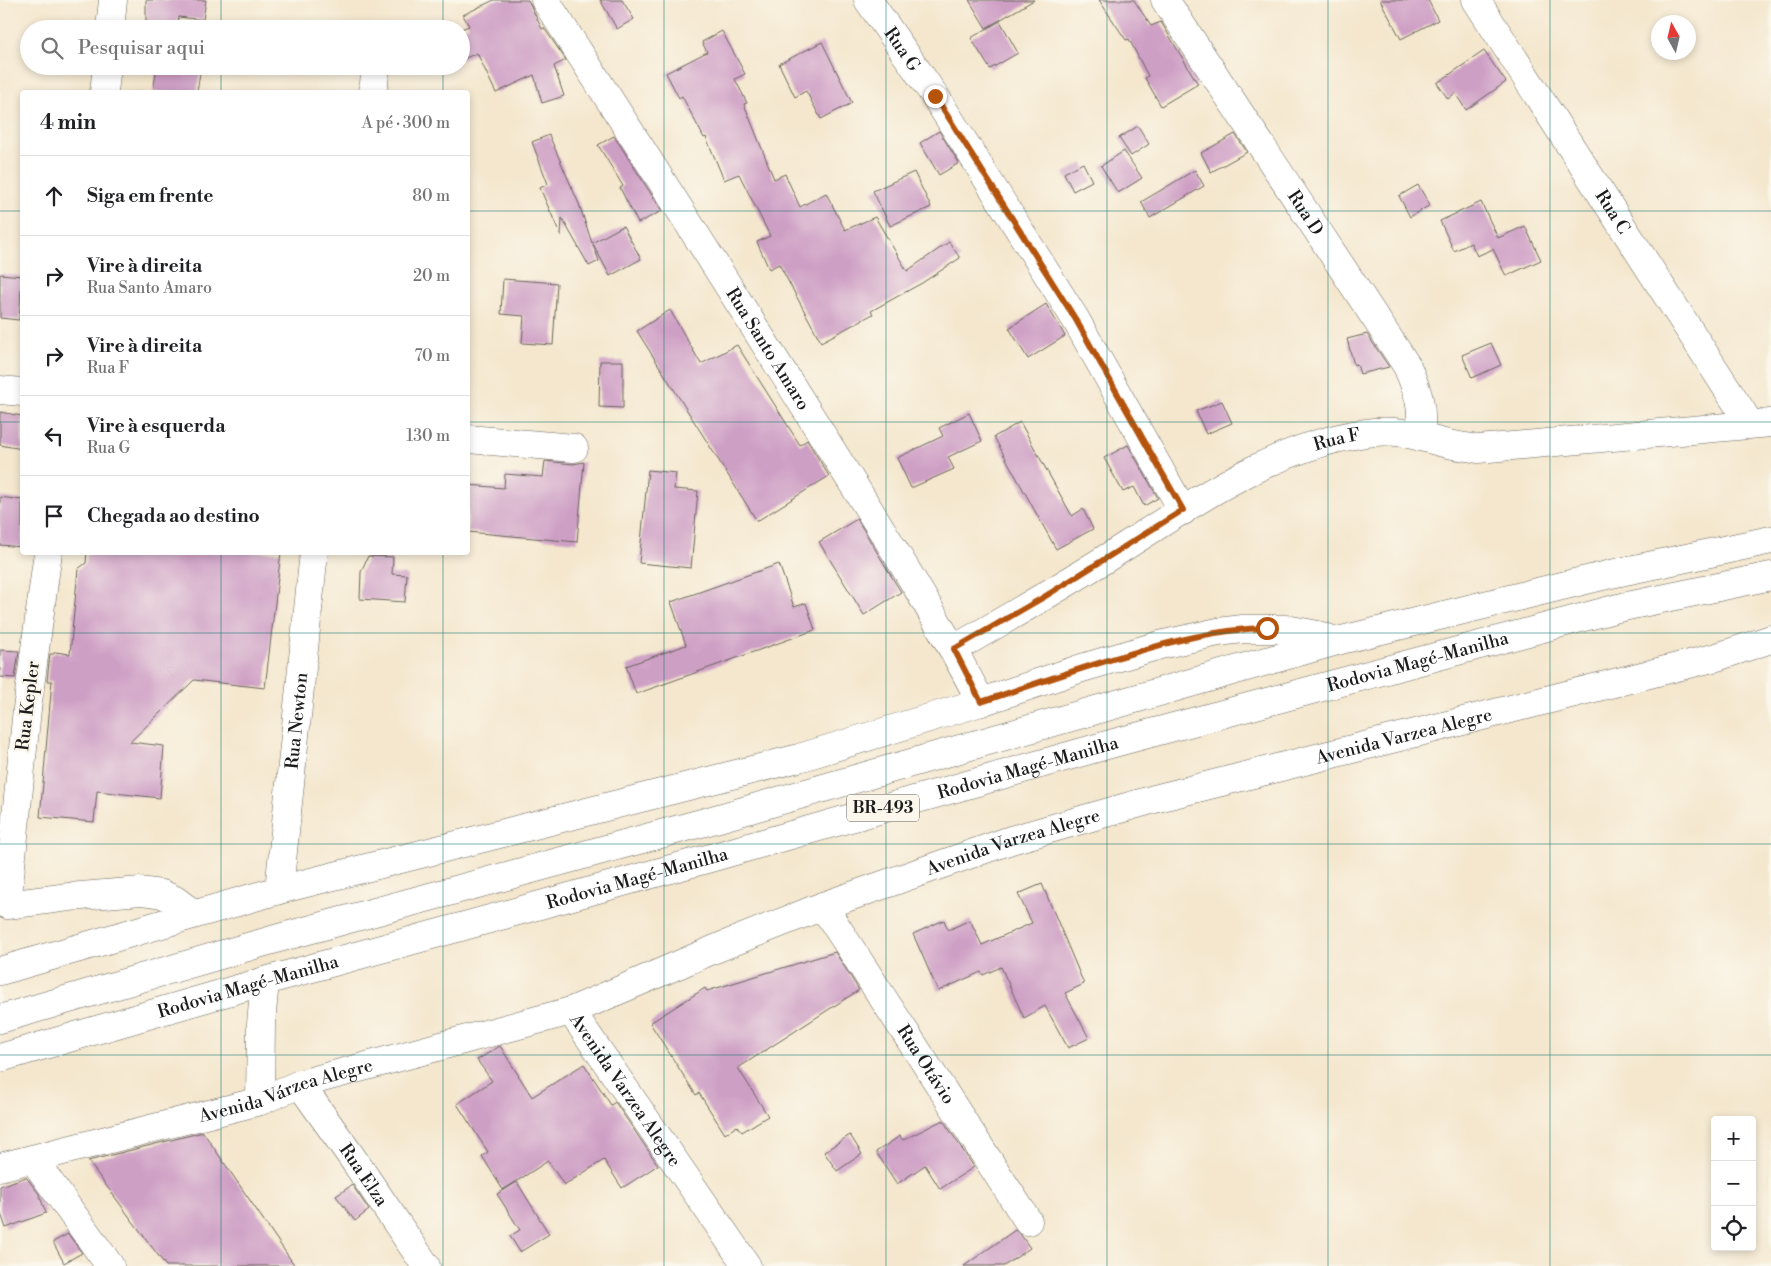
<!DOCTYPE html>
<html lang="pt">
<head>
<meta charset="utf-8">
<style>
  body { margin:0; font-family:"Libre Bodoni",serif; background:#f2f2f2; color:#202124 }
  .controls { position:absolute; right:15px; bottom:15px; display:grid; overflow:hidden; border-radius:5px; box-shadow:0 2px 8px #0003 }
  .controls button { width:45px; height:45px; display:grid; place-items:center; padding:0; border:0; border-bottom:1px solid #e0e0e0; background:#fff; color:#202124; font:25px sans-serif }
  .compass { position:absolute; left:1651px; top:15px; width:45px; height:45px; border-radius:50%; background:#fff; box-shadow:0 2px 8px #0003; rotate:352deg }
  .stop { position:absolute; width:15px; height:15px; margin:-11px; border:4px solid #b45309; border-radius:50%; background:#fff }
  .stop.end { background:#b45309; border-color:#fff; box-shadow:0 1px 5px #0008 }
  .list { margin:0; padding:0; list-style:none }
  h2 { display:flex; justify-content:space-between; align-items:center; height:65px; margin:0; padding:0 20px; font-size:21px }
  h2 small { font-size:16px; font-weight:400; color:#757577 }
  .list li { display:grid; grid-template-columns:32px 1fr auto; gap:15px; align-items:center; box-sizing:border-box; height:80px; padding:0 20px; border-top:1px solid #e0e0e0 }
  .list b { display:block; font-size:19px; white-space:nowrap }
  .list p { margin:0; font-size:16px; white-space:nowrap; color:#757577 }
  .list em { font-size:16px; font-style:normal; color:#757577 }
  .icon { flex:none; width:28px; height:28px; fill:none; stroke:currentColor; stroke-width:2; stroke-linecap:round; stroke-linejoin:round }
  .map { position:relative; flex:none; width:1771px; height:1266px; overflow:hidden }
  .search { position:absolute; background:#fff; box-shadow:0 2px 8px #0003; left:20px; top:20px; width:450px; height:55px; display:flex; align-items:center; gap:12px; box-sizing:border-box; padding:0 18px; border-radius:28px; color:#757577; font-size:19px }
  .panel { position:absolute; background:#fff; box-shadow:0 2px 8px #0003; left:20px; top:90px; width:450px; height:465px; border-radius:5px }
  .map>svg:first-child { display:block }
</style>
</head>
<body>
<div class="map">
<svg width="1771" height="1266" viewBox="0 0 1771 1266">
  <rect width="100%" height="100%" fill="#fbf7ec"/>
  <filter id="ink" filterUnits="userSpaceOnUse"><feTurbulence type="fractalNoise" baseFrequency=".02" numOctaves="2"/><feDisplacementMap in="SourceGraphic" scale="10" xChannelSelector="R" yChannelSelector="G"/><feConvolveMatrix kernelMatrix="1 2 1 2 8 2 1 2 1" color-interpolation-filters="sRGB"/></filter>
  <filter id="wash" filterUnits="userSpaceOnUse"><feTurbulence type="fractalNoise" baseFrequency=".0096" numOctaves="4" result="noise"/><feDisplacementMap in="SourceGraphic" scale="20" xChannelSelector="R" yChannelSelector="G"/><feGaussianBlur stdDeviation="1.12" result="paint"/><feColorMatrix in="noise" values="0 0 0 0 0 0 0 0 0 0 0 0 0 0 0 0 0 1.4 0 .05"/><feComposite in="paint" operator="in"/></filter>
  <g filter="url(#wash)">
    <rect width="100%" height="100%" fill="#f4e7ce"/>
    <g id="blocks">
      <!-- building -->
      <path fill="#ce9fc5" d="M 146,0 L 206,0 L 203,20 L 179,17 L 177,27 L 146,23 Z
        M 494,0 L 528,0 L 542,29 L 544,28 L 566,60 L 554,66 L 564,96 L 542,103 L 534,75 L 496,93 L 477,53 L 461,60 L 461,29 L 469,26 L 463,15 Z
        M 600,0 L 622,0 L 634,19 L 617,29 Z
        M 969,0 L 1034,0 L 986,28 Z
        M 1099,0 L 1134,0 L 1151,26 L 1161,22 L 1198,84 L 1161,106 L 1145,78 L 1148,76 L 1129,39 L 1126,40 Z
        M 1380,0 L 1428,0 L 1438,20 L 1401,39 Z
        M 1000,21 L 1018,53 L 990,69 L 971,38 Z
        M 722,31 L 745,74 L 735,79 L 747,103 L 744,104 L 774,179 L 785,174 L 800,207 L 826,193 L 845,230 L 875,217 L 907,271 L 949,242 L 960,258 L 922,283 L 871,311 L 873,314 L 821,342 L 779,264 L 769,269 L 757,242 L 770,236 L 739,174 L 724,180 L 706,137 L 704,138 L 682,96 L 679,98 L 666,73 L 707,52 L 702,42 Z
        M 822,42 L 852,103 L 821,119 L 806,91 L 795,97 L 779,64 Z
        M 1484,51 L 1506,82 L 1466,110 L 1455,93 L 1448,99 L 1437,83 Z
        M 157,66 L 201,66 L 197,92 L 153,92 Z
        M 1138,126 L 1149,144 L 1131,156 L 1119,138 Z
        M 939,131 L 959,163 L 939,175 L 920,143 Z
        M 1235,134 L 1247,152 L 1211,172 L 1201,153 Z
        M 549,135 L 579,204 L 592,243 L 623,226 L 641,259 L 610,276 L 593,244 L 599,261 L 589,266 L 562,218 L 561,236 L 540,188 L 548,184 L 532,142 Z
        M 614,136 L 662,211 L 638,223 L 620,188 L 623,186 L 598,145 Z
        M 1124,151 L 1142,178 L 1118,193 L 1101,166 Z
        M 1083,163 L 1092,181 L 1073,191 L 1064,173 Z
        M 1195,170 L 1204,186 L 1150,218 L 1141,202 Z
        M 914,172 L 931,207 L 890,226 L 873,191 Z
        M 1418,185 L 1430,205 L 1410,217 L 1399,196 Z
        M 1481,202 L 1498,238 L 1525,226 L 1541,260 L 1506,276 L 1493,249 L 1477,256 L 1471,243 L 1454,251 L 1440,221 Z
        M 0,274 L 22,276 L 19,320 L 0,318 Z
        M 503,279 L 557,283 L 553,345 L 522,343 L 524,316 L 501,314 Z
        M 1046,304 L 1065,336 L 1028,359 L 1009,328 Z
        M 670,310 L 701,364 L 737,345 L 800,445 L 807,440 L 829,476 L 757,521 L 637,331 Z
        M 1367,334 L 1389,367 L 1360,374 L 1357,364 L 1354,365 L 1347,339 Z
        M 1491,343 L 1501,365 L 1472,378 L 1462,355 Z
        M 600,361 L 623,361 L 623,408 L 599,407 Z
        M 1222,401 L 1232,423 L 1206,434 L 1196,411 Z
        M 0,412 L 22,416 L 22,449 L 0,445 Z
        M 969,413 L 982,441 L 948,457 L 954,469 L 911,488 L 897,458 L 943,436 L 939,428 Z
        M 1020,422 L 1072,516 L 1083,509 L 1093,529 L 1056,549 L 994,437 Z
        M 1128,445 L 1158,498 L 1144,506 L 1134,487 L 1123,492 L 1104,458 Z
        M 545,461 L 573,464 L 584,462 L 577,542 L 468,532 L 468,485 L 504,488 L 505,474 L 543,477 Z
        M 648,470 L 676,473 L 674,489 L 698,491 L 691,568 L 639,563 Z
        M 0,497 L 22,500 L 22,547 L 0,545 Z
        M 857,519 L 901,592 L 864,615 L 819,542 Z
        M 87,552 L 281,552 L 265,688 L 194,680 L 130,742 L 164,746 L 160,798 L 97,791 L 94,822 L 40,817 L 52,681 L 47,681 L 50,654 L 54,654 L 55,652 L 70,654 L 78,569 L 86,563 Z
        M 368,556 L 393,557 L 392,574 L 407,575 L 405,602 L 360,599 L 361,572 Z
        M 779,564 L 794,607 L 806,603 L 815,630 L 636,694 L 626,666 L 686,645 L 671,602 Z
        M 0,650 L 19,651 L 15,678 L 0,677 Z
        M 1042,884 L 1084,984 L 1065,993 L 1089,1038 L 1068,1048 L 1045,1006 L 1024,1018 L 1001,967 L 983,975 L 981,972 L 938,991 L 913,934 L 944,920 L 948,930 L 970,920 L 982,945 L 1032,923 L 1018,894 Z
        M 835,952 L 859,990 L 738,1068 L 768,1116 L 742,1132 L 737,1126 L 725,1134 L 699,1093 L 696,1095 L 650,1023 L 705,988 L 707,991 Z
        M 500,1046 L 532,1097 L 584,1064 L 611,1105 L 615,1102 L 658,1165 L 622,1188 L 604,1160 L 564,1185 L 548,1161 L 503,1190 L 482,1156 L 488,1152 L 457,1104 L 492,1081 L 477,1060 Z
        M 943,1120 L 974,1167 L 940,1189 L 925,1165 L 897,1184 L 876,1152 L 900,1136 L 903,1140 Z
        M 203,1132 L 295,1266 L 166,1266 L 88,1161 Z
        M 850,1135 L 862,1154 L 837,1171 L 824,1152 Z
        M 26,1177 L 39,1194 L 46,1213 L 6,1228 L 0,1211 L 0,1186 Z
        M 517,1182 L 549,1234 L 520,1252 L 510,1236 L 520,1230 L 497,1194 Z
        M 352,1185 L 369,1210 L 355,1221 L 336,1196 Z
        M 1015,1230 L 1021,1235 L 1030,1248 L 1004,1266 L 964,1266 Z
        M 68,1234 L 82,1253 L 64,1263 L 53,1242 Z"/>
    </g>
  </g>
  <g filter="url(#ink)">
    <use href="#blocks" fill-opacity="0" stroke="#68635a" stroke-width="1"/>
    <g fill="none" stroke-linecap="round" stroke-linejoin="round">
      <!-- minor casing -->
      <g stroke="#68635a" stroke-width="29">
        <g id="minor">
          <path id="s1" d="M 545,0 C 635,138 723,277 811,417 C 869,510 930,603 981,702"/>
          <path id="s2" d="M 868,0 L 935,96 L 1076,320 L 1183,511"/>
          <path id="s3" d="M 1165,0 L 1407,366 C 1418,392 1424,407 1420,435"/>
          <path id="s4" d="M 1476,0 L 1750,424"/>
          <path d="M 110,29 L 113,0"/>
          <path d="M 104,92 L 107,66"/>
          <path d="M 373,92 L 376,66"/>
          <path d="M 0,390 L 22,392"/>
          <path d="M 468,439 L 574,448"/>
          <path d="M 48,552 L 27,709 L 7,905 L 69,897 L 141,891 L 162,894 L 175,900 L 194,914"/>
          <path id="s5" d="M 954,649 C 1008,618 1061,587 1113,554 C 1194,503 1276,443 1374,432 C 1402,429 1422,438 1448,444 C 1458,446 1468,447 1478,449 L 1771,423"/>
          <path id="s6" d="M 279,890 L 314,552"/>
          <path id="s7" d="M 823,906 L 1028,1221"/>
          <path d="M 0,971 L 279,890 L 799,758 L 981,702 L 1082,668 L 1160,645 L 1218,632 L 1243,629 L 1286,629 L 1318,635 L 1337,641"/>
          <path id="s8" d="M 571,1011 L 747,1266"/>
          <path id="s9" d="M 300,1084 L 351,1156 L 426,1266"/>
          <path d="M 260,1101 L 261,1024 L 265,981"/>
          <path d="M 33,1159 L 110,1266"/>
          <path id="s10" d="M 0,1167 L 260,1101 L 300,1084 L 571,1011 L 715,949 L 823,906 L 1011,840 L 1158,798 L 1717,657 L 1771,639"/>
        </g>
      </g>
      <!-- trunk casing -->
      <g stroke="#68635a" stroke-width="29">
        <g id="trunk">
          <path d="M 0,1019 L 279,938 L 705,822 L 1337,641 L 1611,574 L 1771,540"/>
          <path id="s11" d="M 0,1058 L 265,981 L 714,857 L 1114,743 L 1618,608 L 1771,576"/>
        </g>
      </g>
      <!-- minor -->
      <use href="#minor" stroke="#fff" stroke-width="28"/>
      <!-- trunk -->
      <use href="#trunk" stroke="#fff" stroke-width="28"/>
    </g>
  </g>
  <g fill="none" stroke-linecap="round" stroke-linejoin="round" filter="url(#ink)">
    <!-- route -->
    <path stroke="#b45309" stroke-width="6" d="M 935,96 L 1076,320 L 1183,510 L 1044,597 L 954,649 L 981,702 C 1029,686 1077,669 1126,655 C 1172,641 1219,629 1267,628"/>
  </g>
  <!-- grid -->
  <path fill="none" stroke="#0f766e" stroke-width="1" stroke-opacity="0.55" d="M 221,0 L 221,29M 443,0 L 443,29M 664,0 L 664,1266M 886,0 L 886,1266M 1107,0 L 1107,1266M 1328,0 L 1328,1266M 1550,0 L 1550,1266M 221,66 L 221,92M 443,66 L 443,92M 0,211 L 22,211M 468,211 L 1771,211M 0,422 L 22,422M 468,422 L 1771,422M 221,552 L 221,1266M 443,552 L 443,1266M 0,633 L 1771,633M 0,844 L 1771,844M 0,1055 L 1771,1055"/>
  <g text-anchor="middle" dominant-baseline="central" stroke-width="5" stroke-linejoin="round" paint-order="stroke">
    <!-- shield labels -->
    <rect fill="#fbf7ec" stroke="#5f5e5a" stroke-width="1" x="847" y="794.5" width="72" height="27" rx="4"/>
    <g font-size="16" font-weight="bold" fill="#1c1c1c">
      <text x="883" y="808">BR-493</text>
    </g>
    <!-- street labels -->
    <g font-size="18" fill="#1c1c1c" stroke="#fbf7ec">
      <text stroke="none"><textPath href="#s2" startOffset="60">Rua G</textPath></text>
      <text stroke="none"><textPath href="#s4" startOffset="252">Rua C</textPath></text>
      <text stroke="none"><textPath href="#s3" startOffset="255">Rua D</textPath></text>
      <text stroke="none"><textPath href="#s1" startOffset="414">Rua Santo Amaro</textPath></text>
      <text stroke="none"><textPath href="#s5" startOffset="438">Rua F</textPath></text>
      <text stroke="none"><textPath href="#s11" startOffset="1472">Rodovia Magé-Manilha</textPath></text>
      <text transform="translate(28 706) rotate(-83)">Rua Kepler</text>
      <text stroke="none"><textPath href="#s6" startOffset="170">Rua Newton</textPath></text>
      <text stroke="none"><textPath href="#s10" startOffset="1471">Avenida Varzea Alegre</textPath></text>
      <text stroke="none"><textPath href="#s11" startOffset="1068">Rodovia Magé-Manilha</textPath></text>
      <text stroke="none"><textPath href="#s10" startOffset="1066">Avenida Varzea Alegre</textPath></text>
      <text stroke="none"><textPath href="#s11" startOffset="662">Rodovia Magé-Manilha</textPath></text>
      <text stroke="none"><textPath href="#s11" startOffset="258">Rodovia Magé-Manilha</textPath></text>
      <text stroke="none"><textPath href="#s7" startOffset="189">Rua Otávio</textPath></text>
      <text stroke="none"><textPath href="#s10" startOffset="296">Avenida Várzea Alegre</textPath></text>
      <text stroke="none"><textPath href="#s8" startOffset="96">Avenida Varzea Alegre</textPath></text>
      <text stroke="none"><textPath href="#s9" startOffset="111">Rua Elza</textPath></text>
    </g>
  </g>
</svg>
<div class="controls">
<button>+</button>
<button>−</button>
<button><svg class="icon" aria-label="locate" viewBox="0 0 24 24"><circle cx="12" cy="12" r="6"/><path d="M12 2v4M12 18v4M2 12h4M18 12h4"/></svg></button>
</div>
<svg class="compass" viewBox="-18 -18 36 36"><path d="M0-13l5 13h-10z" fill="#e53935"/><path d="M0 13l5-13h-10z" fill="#757577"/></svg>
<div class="stop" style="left:1267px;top:628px"></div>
<div class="stop end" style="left:935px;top:96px"></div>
<div class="search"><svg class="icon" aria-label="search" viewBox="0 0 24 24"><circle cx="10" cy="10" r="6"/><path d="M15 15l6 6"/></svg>Pesquisar aqui</div>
<section class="panel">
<h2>4 min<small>A pé · 300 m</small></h2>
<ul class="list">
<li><svg class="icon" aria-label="ahead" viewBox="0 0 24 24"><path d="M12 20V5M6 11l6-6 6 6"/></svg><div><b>Siga em frente</b></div><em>80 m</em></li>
<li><svg class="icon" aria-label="right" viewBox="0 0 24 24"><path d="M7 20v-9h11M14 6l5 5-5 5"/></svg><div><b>Vire à direita</b><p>Rua Santo Amaro</p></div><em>20 m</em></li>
<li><svg class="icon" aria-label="right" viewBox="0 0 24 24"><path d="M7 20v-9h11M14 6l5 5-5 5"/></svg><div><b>Vire à direita</b><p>Rua F</p></div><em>70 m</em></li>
<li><svg class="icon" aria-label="left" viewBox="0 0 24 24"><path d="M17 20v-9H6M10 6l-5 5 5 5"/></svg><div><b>Vire à esquerda</b><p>Rua G</p></div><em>130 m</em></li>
<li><svg class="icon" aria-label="arrive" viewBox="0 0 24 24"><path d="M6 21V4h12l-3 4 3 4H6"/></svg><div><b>Chegada ao destino</b></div></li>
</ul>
</section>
</div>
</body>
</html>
